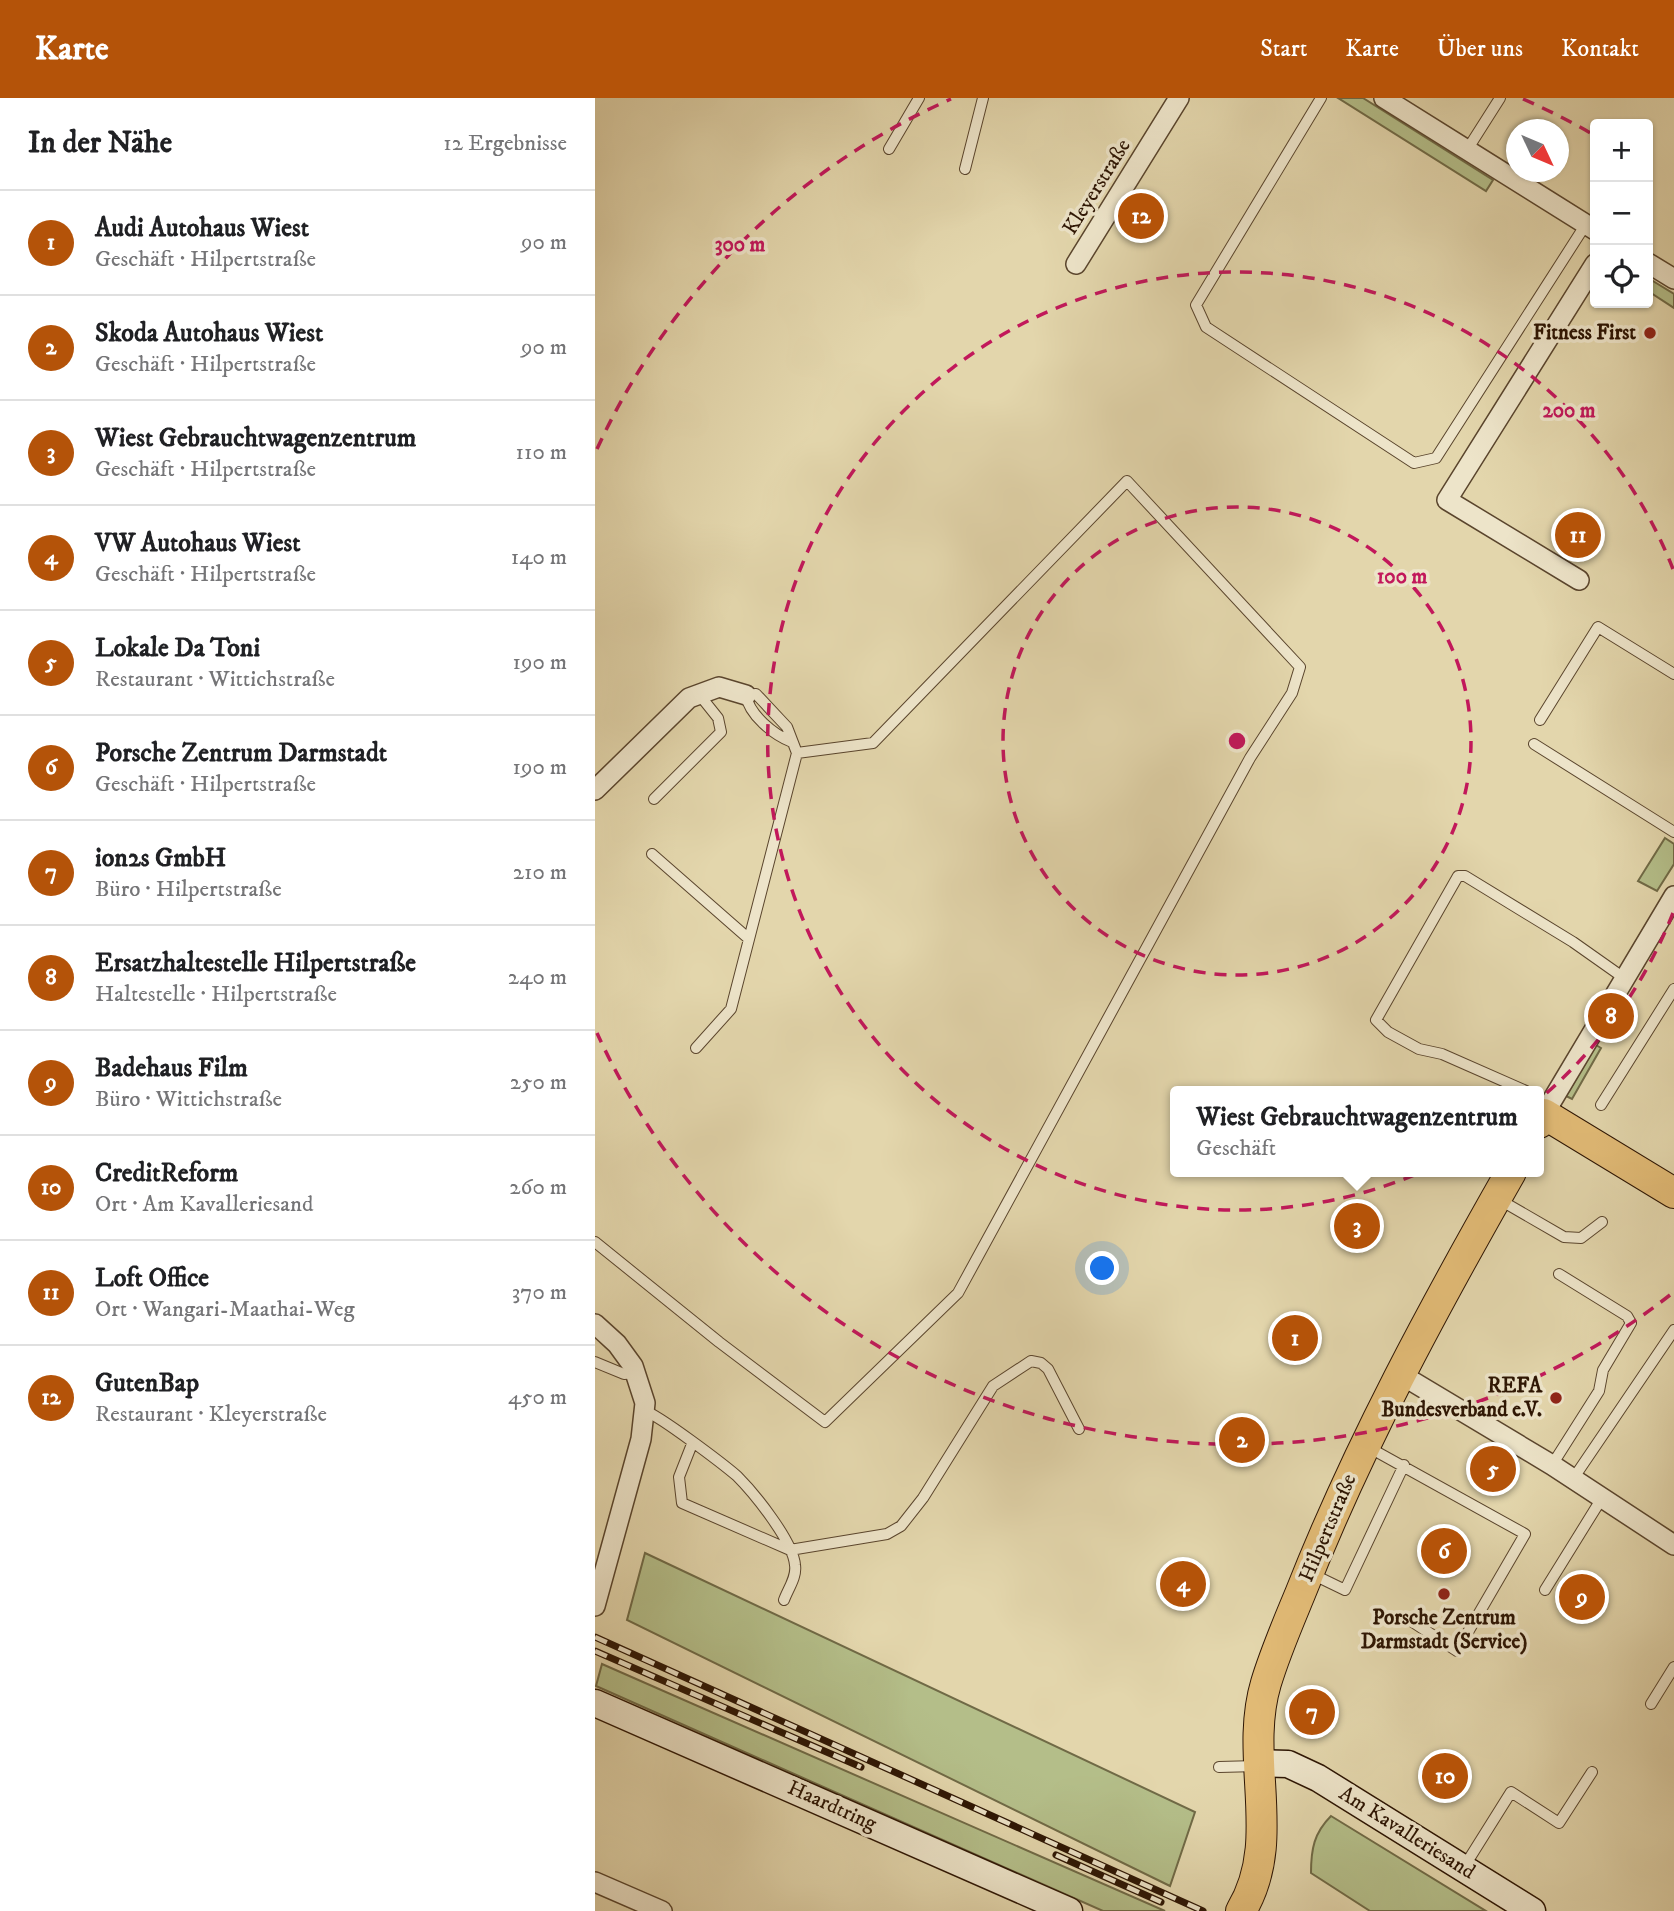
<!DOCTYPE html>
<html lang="de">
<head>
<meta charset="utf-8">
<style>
  body { margin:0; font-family:"IM FELL DW Pica",serif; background:#f6f6f6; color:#202124 }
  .controls { position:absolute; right:21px; top:21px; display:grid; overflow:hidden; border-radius:7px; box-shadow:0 2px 5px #0004 }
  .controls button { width:63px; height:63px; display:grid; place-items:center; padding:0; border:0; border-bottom:2px solid #e0e0e0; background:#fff; color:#202124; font:35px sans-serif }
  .compass { position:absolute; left:911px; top:21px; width:63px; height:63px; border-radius:50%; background:#fff; box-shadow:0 2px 5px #0004; rotate:134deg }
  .you { position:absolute; left:508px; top:1171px; width:24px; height:24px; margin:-18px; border:5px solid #fff; border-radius:50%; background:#1a73e8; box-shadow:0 0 0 10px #1a73e833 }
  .badge { display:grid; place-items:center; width:46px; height:46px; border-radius:50%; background:#b45309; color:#fff; font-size:23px; font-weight:700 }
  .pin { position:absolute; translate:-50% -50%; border:4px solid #fff; box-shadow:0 2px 7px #0006 }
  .popup { position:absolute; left:575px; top:988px; width:374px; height:91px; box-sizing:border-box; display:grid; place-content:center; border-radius:7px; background:#fff; filter:drop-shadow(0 2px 5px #0005); font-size:23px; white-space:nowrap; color:#757577 }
  .popup b { font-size:26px; color:#202124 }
  .popup::after { content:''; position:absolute; left:50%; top:100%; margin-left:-14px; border:14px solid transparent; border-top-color:#fff }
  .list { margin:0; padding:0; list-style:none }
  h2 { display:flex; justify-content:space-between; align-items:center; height:91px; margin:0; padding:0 28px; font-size:30px }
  h2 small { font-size:23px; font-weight:400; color:#757577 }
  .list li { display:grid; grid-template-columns:46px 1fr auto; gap:21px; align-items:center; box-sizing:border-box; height:105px; padding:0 28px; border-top:2px solid #e0e0e0 }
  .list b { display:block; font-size:26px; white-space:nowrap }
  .list p { margin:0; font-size:23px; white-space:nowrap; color:#757577 }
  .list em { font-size:23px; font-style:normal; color:#757577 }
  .icon { flex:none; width:38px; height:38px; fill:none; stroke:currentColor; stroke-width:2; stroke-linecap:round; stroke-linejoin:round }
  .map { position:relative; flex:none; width:1079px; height:1813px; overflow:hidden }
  header { display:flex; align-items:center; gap:42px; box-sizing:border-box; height:98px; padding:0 35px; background:#b45309; color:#fff }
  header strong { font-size:33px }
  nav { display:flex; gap:38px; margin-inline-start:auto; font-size:24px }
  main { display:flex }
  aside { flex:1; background:#fff }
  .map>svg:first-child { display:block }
</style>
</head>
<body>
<header>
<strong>Karte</strong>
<nav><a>Start</a><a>Karte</a><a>Über uns</a><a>Kontakt</a></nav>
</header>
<main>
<aside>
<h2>In der Nähe<small>12 Ergebnisse</small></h2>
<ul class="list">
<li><span class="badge">1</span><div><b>Audi Autohaus Wiest</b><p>Geschäft · Hilpertstraße</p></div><em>90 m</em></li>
<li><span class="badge">2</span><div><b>Skoda Autohaus Wiest</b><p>Geschäft · Hilpertstraße</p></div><em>90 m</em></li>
<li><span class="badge">3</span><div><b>Wiest Gebrauchtwagenzentrum</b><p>Geschäft · Hilpertstraße</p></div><em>110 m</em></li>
<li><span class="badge">4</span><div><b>VW Autohaus Wiest</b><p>Geschäft · Hilpertstraße</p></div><em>140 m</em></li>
<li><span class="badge">5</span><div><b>Lokale Da Toni</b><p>Restaurant · Wittichstraße</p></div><em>190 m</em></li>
<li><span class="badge">6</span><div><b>Porsche Zentrum Darmstadt</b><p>Geschäft · Hilpertstraße</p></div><em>190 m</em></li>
<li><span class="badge">7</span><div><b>ion2s GmbH</b><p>Büro · Hilpertstraße</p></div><em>210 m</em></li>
<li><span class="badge">8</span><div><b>Ersatzhaltestelle Hilpertstraße</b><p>Haltestelle · Hilpertstraße</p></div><em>240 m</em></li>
<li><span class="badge">9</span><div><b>Badehaus Film</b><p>Büro · Wittichstraße</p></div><em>250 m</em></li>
<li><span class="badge">10</span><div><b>CreditReform</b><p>Ort · Am Kavalleriesand</p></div><em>260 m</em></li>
<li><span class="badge">11</span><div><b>Loft Office</b><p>Ort · Wangari-Maathai-Weg</p></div><em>370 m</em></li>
<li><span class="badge">12</span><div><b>GutenBap</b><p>Restaurant · Kleyerstraße</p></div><em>450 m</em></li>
</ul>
</aside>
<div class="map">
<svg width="1079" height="1813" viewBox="0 0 1079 1813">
  <rect width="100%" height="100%" fill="#e3d6ac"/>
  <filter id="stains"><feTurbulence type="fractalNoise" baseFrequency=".00286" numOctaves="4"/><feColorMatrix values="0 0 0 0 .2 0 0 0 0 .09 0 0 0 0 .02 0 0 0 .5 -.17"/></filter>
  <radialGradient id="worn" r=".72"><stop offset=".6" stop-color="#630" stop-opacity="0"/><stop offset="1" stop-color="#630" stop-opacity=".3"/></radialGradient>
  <!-- green -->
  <path fill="#b4be89" stroke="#706a46" stroke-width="2" d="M 743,0 L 768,0 L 898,82 L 891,93 Z
    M 1053,180 L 1079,196 L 1079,210 L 1053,193 Z
    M 1070,740 L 1079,746 L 1079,766 L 1062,793 L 1043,783 Z
    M 1001,947 L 1006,950 L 977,1001 L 971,998 Z
    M 50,1455 L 600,1714 L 575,1788 L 32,1522 Z
    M 7,1566 L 570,1813 L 508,1813 L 1,1588 Z
    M 736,1718 L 891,1813 L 775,1813 L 716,1775 C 716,1751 719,1735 736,1718 Z"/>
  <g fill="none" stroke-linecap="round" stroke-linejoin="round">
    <!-- lane casing -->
    <g stroke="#5a452d" stroke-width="12">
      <path id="lane" d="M 726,0 L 601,207 L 611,229 L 819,365 L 841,360 L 991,126
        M 294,51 L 324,0
        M 872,52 L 905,0
        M 370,71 L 388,0
        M 945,622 L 1003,529 L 1079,576
        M 939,646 L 1079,734
        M 59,701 L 126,634 L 123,620 L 103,595
        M 57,756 L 154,841
        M 101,950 L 136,911 L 202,655 L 192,629 L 161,596 L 151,597 C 154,617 179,637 197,644
        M 931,993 L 847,956 L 824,951 L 793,934 L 781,922 L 863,778 L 870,778 L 978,844 L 1029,880
        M 1006,1007 L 1079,891
        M 905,1102 L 969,1139 L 986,1140 L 1007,1124
        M 0,1144 L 124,1244 L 230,1324 L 363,1195 L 655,660 L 697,595 L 705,569 L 532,383 L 278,645 L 202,655
        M 0,1264 L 29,1276 L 42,1275
        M 50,1313 C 65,1318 128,1366 142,1378 C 159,1395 198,1443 200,1467 C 202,1479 193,1491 189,1502
        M 97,1346 L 84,1379 L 87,1405 L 195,1452 L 292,1436 L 306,1428 L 328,1400 L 398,1288 L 436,1263 L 446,1265 L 453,1271 L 484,1331
        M 773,1349 L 930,1436 L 862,1553 L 813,1521
        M 957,1367 L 1004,1293 L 1008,1272 L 1036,1225 L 1032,1218 L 964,1176
        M 978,1381 L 1079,1232
        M 717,1476 L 750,1492 L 809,1367
        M 950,1492 L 1007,1400
        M 1056,1606 L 1079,1569
        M 624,1669 L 662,1668
        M 869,1769 L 916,1694 L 964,1725 L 997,1674"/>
    </g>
    <!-- street casing -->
    <g stroke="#5a452d" stroke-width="22">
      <path id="street" d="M 789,0 L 1000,132
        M 1053,165 L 1079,181
        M 481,166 L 584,0
        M 984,482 L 852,402 L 1000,166
        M 0,692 L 94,600 L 124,589 L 151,597
        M 949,1016 L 1079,798
        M 0,1226 L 22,1246 L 38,1268 L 50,1305 L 46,1341 L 0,1508
        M 805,1276 L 957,1367 L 1079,1447
        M 0,1784 L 67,1813"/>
    </g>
    <!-- secondary casing -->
    <g stroke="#2d1503" stroke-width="29">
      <path id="secondary" d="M 0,1605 L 474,1813
        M 663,1665 L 693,1666 L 723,1680 L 937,1813"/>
    </g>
    <!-- primary casing -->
    <g stroke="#2d1503" stroke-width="32">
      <path id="primary" d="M 944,1025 L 949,1016 L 1079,1095
        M 646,1813 C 689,1742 648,1662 671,1585 C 680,1555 693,1525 705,1496 C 763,1349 838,1211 916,1074"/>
    </g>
    <!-- lane -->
    <use href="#lane" stroke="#ede4c9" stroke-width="10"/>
    <!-- street -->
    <use href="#street" stroke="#ede4c9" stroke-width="19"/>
    <!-- secondary -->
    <use href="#secondary" stroke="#ede4c9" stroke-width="26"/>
    <!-- primary -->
    <use href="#primary" stroke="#e2bb76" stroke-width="30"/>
    <!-- rail casing -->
    <g stroke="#2d1503" stroke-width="7">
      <path id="rail" d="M 0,1539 L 608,1813
        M 0,1553 L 266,1669
        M 461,1757 L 566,1804"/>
    </g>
    <!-- rail -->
    <use href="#rail" stroke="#ede4c9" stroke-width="4.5" stroke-dasharray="13" stroke-linecap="butt"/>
  </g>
  <!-- distance rings -->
  <g fill="none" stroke="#c2185b" stroke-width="3.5" stroke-dasharray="12 9">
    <circle cx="642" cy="643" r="234"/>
    <path d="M1078 815A469 469 0 1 1 1078 471"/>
    <path d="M1075 1197A703 703 0 0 1 2 935M2 351A703 703 0 0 1 356 1M928 1A703 703 0 0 1 999 37"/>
  </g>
  <!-- markers -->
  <g fill="#8f2418" stroke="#ede4c9" stroke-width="2.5">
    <circle cx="1055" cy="235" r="7"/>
    <circle cx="961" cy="1300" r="7"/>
    <circle cx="849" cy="1496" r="7"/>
  </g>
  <g text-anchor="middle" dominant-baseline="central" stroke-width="7" stroke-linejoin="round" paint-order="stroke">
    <!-- street labels -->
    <g font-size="21" fill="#2d1503" stroke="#ede4c9">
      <text transform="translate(502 89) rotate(-58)">Kleyerstraße</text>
      <text transform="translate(733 1430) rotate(-67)">Hilpertstraße</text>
      <text transform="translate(237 1708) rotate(24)">Haardtring</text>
      <text transform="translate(812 1735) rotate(32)">Am Kavalleriesand</text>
    </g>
    <!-- poi labels -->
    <g font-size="21" font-weight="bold" fill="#2d1503" stroke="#ede4c9" text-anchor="end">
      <text x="1041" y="235">Fitness First</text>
      <text x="947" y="1288">REFA<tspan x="947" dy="24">Bundesverband e.V.</tspan></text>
      <text x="849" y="1520" text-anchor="middle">Porsche Zentrum<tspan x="849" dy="24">Darmstadt (Service)</tspan></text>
    </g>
  </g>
  <circle cx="642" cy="643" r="10" fill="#c2185b" stroke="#ede4c9" stroke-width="3.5"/>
  <g font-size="21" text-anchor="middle" font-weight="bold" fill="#c2185b" stroke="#ede4c9" stroke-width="7" stroke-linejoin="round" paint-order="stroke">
    <text x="145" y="153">300 m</text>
    <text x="974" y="319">200 m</text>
    <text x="807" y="485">100 m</text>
  </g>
  <rect width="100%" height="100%" filter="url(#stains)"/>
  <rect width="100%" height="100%" fill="url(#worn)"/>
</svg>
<div class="controls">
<button>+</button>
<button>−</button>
<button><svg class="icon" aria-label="locate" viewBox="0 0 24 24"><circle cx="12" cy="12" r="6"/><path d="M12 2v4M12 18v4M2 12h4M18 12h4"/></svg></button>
</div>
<svg class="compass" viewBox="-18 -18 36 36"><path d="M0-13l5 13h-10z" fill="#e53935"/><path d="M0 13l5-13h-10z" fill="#757577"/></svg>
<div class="you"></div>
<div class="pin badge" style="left:700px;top:1240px">1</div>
<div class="pin badge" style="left:647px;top:1342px">2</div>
<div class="pin badge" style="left:762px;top:1128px">3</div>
<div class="popup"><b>Wiest Gebrauchtwagenzentrum</b>Geschäft</div>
<div class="pin badge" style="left:588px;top:1486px">4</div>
<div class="pin badge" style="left:898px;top:1371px">5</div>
<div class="pin badge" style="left:849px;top:1453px">6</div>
<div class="pin badge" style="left:717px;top:1614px">7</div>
<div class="pin badge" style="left:1016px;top:918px">8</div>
<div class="pin badge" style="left:987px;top:1499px">9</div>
<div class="pin badge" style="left:850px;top:1678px">10</div>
<div class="pin badge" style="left:983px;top:437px">11</div>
<div class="pin badge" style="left:546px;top:118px">12</div>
</div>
</main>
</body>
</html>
